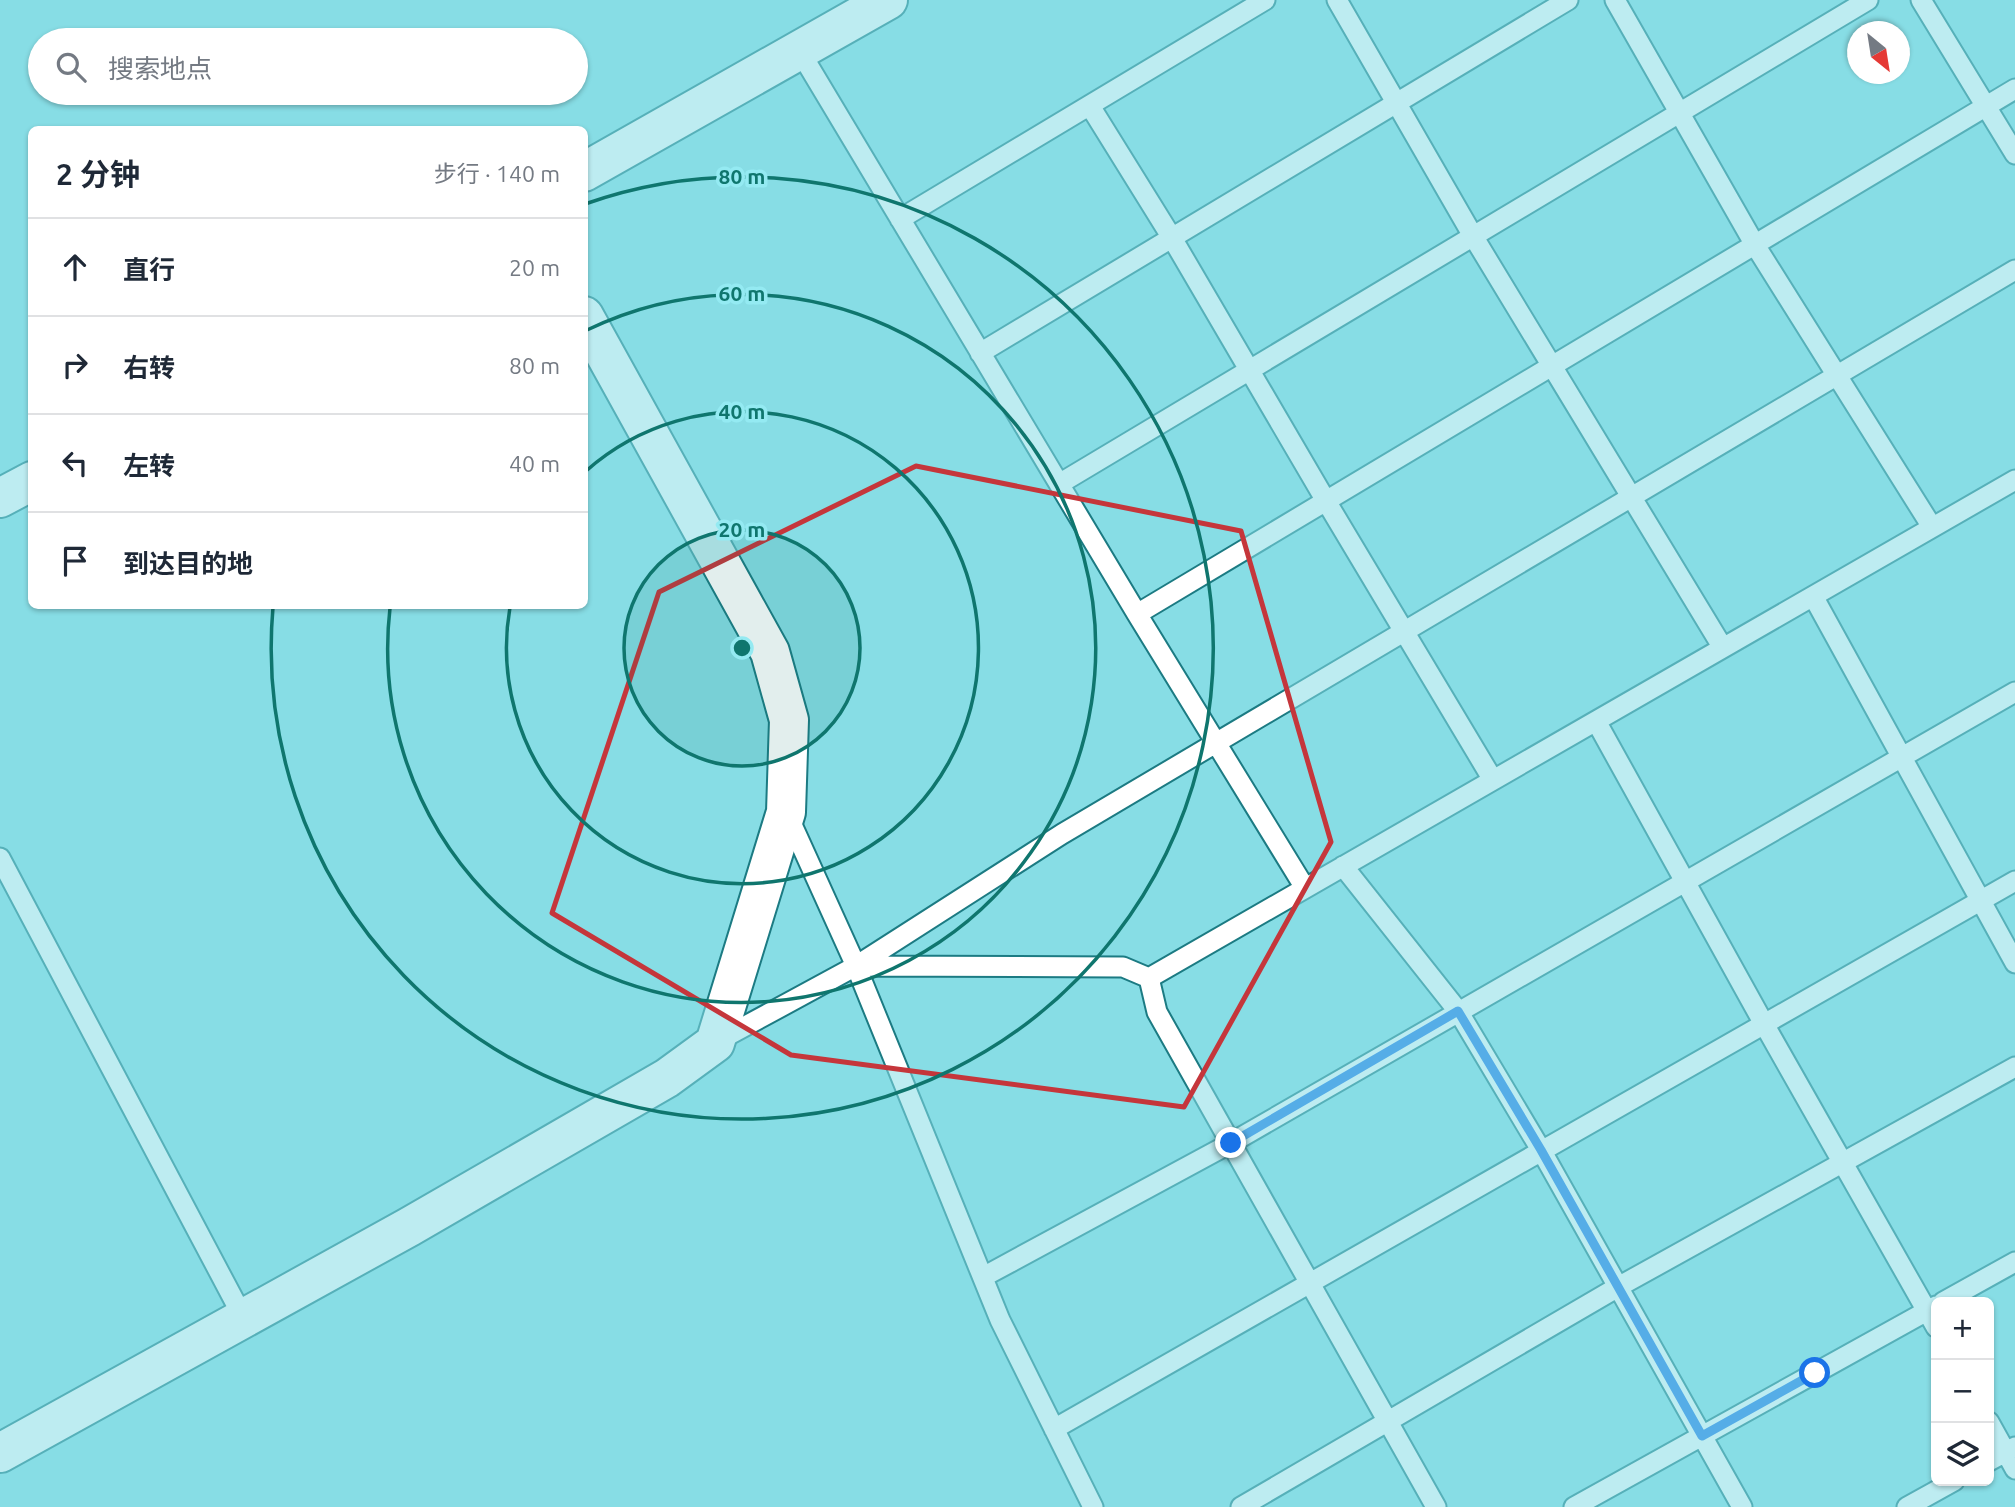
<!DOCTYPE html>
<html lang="zh">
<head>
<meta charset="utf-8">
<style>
  body { margin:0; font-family:Ubuntu,"Noto Sans SC",sans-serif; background:#f6f6f7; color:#1f2937 }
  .controls { position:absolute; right:21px; bottom:21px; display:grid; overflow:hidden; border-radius:10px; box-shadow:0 2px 5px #0004 }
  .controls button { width:63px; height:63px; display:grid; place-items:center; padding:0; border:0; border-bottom:2px solid #e0e1e3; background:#fff; color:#1f2937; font:35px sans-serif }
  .compass { position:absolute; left:1847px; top:21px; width:63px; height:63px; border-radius:50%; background:#fff; box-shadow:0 2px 5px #0004; rotate:150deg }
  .stop { position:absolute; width:21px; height:21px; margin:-16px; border:5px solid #1a73e8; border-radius:50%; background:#fff }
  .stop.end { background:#1a73e8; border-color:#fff; box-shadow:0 2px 7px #0008 }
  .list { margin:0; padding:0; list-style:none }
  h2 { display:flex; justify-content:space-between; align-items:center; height:91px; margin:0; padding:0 28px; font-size:30px }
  h2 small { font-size:23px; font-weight:400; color:#747a83 }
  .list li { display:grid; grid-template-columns:46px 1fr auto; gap:21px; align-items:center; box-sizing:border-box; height:98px; padding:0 28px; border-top:2px solid #e0e1e3 }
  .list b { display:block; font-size:26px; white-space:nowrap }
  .list em { font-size:23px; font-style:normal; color:#747a83 }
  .icon { flex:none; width:38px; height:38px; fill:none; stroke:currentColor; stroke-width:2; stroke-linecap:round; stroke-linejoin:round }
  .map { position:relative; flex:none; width:2015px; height:1507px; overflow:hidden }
  .search { position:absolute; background:#fff; box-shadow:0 2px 5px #0004; left:28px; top:28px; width:560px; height:77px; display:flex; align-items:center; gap:18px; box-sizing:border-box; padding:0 24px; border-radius:38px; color:#747a83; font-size:26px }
  .panel { position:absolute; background:#fff; box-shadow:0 2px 5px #0004; left:28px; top:126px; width:560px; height:483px; border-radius:10px }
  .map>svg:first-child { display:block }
</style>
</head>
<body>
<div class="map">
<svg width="2015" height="1507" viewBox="0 0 2015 1507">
  <rect width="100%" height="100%" fill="#87dde5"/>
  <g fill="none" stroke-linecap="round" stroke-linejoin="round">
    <!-- lane casing -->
    <g stroke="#1c7b83" stroke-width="23">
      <path id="lane" d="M 1337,0 L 1473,236 L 1723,648
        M 1615,0 L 1755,245 L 1932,527
        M 1921,0 L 2015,154
        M 799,50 L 1137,614 L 1305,888
        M 1090,106 L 1172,238 L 1326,501 L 1493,780
        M 900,219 L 1265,0
        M 980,353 L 1568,0
        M 1059,484 L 1868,0
        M 1813,596 L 2015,963
        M 1137,614 L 2015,89
        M 1596,721 L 1764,1024 L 1936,1327
        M 0,858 L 244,1319
        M 1343,866 L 1458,1011 L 1541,1150 L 1742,1507
        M 856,966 L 1062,834 L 2015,270
        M 856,966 L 1000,1320 L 1093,1507
        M 857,966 L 1123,967 L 1149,978
        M 716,1042 L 856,966 L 788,816
        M 983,1277 L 1231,1143 L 2015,692
        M 1943,1302 L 2015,1262
        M 1989,1422 L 2015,1469
        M 1054,1429 L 2015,881
        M 1989,1461 L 2015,1447
        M 1241,1507 L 1618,1287 L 2015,1067
        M 1436,1507 L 1157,1012 L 1149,978 L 2015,480
        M 1574,1507 L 1936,1306
        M 1907,1507 L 1954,1481"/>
    </g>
    <!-- street casing -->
    <g stroke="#1c7b83" stroke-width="42">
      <path id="street" d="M 584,172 L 888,0
        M 0,498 L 32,481
        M 0,1453 L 409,1227 L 667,1078 L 715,1043 L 786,812 L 789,720 L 770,652 L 584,316"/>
    </g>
    <!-- lane -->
    <use href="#lane" stroke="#fff" stroke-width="19"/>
    <!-- street -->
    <use href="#street" stroke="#fff" stroke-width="38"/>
  </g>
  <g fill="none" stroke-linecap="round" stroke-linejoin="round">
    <!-- route -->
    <path stroke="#1a73e8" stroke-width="9" d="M 1231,1143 L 1458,1011 L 1541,1150 L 1702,1436 L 1815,1373"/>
  </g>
  <!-- marked area -->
  <path d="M0 0H2015V1507H0ZM 916,466 L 1241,531 L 1331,842 L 1184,1107 L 791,1055 L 552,913 L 659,592 Z" fill="#87dde5" fill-opacity=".55" fill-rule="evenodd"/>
  <path fill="none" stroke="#c5363b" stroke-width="5" stroke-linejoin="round" d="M 916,466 L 1241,531 L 1331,842 L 1184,1107 L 791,1055 L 552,913 L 659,592 Z"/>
  <!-- distance rings -->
  <circle cx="742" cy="648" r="118" fill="#0f766e" fill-opacity=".12"/>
  <g fill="none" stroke="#0f766e" stroke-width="3.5">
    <circle cx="742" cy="648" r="118"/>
    <path d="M586 471A236 236 0 1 1 510 607"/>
    <path d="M587 330A354 354 0 1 1 390 608"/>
    <path d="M585 204A471 471 0 1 1 273 607"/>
  </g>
  <circle cx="742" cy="648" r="10" fill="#0f766e" stroke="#94eaf2" stroke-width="3.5"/>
  <g font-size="21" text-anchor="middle" font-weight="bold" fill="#0f766e" stroke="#94eaf2" stroke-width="7" stroke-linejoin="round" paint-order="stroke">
    <text x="742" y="184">80 m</text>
    <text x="742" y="301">60 m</text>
    <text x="742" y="419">40 m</text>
    <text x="742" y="537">20 m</text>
  </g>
</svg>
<div class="controls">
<button>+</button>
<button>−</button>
<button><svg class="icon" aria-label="layers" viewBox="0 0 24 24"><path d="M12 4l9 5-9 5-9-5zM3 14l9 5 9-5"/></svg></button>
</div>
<svg class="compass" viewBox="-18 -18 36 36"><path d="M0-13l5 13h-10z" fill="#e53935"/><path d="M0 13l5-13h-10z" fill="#747a83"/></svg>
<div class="stop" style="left:1815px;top:1373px"></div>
<div class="stop end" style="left:1231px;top:1143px"></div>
<div class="search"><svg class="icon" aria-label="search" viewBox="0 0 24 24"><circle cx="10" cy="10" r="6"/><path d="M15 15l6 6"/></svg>搜索地点</div>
<section class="panel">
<h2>2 分钟<small>步行 · 140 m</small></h2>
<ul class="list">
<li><svg class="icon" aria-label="ahead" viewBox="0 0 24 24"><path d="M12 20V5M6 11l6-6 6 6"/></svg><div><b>直行</b></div><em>20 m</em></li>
<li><svg class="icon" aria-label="right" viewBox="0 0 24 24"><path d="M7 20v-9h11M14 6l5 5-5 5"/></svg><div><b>右转</b></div><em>80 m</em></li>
<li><svg class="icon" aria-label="left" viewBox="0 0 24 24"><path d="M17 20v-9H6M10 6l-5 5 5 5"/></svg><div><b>左转</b></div><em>40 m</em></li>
<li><svg class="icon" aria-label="arrive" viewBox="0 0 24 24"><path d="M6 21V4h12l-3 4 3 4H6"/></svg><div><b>到达目的地</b></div></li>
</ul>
</section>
</div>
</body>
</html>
